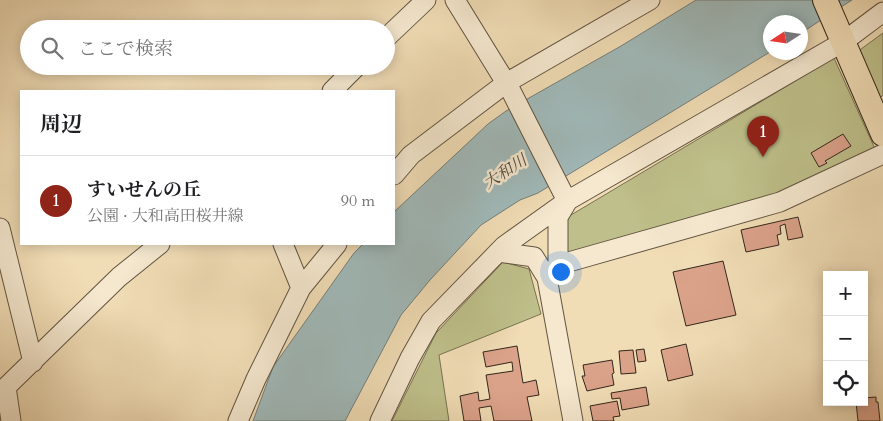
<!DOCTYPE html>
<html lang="ja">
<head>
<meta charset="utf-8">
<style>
  body { margin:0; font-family:Cardo,"Noto Serif JP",serif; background:#f6f6f6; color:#202124 }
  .controls { position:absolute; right:15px; bottom:15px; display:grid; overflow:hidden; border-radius:0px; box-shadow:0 2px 12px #0003 }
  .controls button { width:45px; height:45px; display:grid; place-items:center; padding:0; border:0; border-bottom:1px solid #e0e0e0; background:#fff; color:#202124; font:25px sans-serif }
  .compass { position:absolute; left:763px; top:15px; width:45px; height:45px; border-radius:50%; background:#fff; box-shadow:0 2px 12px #0003; rotate:258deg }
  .you { position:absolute; left:560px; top:271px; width:18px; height:18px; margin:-12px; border:4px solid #fff; border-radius:50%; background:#1a73e8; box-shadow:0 0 0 8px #1a73e833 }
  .badge { display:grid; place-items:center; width:32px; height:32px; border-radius:50%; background:#8f2418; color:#fff; font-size:16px; font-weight:700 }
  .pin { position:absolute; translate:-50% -41px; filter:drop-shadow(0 1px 2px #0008) }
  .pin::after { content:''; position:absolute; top:26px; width:18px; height:15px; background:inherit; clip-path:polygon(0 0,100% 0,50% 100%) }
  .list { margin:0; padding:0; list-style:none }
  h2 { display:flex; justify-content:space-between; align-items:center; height:65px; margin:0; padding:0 20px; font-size:21px }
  h2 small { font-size:16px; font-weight:400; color:#757577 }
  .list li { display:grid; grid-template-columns:32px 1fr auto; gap:15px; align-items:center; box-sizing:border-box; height:90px; padding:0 20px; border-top:1px solid #e0e0e0 }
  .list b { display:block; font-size:19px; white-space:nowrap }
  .list p { margin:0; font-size:16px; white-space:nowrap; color:#757577 }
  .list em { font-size:16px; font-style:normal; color:#757577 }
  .icon { flex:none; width:28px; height:28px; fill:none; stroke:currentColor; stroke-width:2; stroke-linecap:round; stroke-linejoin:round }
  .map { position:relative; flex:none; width:883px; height:421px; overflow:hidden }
  .search { position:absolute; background:#fff; box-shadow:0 2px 12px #0003; left:20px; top:20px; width:375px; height:55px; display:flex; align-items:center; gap:12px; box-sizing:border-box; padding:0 18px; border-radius:28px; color:#757577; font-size:19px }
  .panel { position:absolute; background:#fff; box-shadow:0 2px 12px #0003; left:20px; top:90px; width:375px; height:155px; border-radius:0px }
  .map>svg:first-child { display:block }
</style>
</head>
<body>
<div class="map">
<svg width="883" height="421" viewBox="0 0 883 421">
  <rect width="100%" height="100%" fill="#f0dcb5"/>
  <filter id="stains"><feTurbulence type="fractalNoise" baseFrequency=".004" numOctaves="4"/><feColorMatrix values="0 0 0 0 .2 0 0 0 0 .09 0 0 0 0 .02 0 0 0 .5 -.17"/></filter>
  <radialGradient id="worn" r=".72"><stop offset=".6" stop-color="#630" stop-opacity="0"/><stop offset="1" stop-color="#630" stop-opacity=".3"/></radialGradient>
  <!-- green -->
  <path fill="#bebf8a" stroke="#787352" d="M 883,33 L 883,95 L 877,101 L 857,52 Z
    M 834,58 L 875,149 L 777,197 L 567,262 L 566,218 Z
    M 503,262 L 529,269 L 541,314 L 439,355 L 449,421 L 392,421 L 436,333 Z"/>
  <!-- water -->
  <path fill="#a0b9b9" stroke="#747f79" d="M 696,0 L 852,0 L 801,33 L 800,22 L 770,22 L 770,52 L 538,193 L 520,200 L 481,225 L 430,280 L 401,315 L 345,421 L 253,421 L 273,367 L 354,253 L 363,244 L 394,244 L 394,212 L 488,124 L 506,111 L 621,46 Z"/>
  <!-- building -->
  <path fill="#dba28a" stroke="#32271a" d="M 843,134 L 851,146 L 825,161 L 827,163 L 819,167 L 811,153 Z
    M 798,217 L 803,237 L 788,240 L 785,224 L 780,226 L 781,234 L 777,235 L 779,245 L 746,252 L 741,230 Z
    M 723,261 L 736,315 L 686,326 L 673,272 Z
    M 686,344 L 693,375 L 668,381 L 661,350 Z
    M 517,346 L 523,383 L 536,380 L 539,395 L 527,397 L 532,421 L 494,421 L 491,406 L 479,408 L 481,421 L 464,421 L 460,396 L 478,392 L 479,401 L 490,399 L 486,375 L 513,371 L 512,362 L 486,367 L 483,352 Z
    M 644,349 L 646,361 L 638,362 L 636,350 Z
    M 633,350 L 636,373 L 621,374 L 619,351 Z
    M 612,360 L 614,373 L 612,374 L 614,385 L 587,391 L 582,376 L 585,376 L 583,365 Z
    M 646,387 L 649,405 L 622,410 L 620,398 L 612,399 L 611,393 Z
    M 876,397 L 876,402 L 878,402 L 880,421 L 858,421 L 856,402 L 864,402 L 864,398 Z
    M 617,401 L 620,416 L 613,417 L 614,421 L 593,421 L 590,406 Z"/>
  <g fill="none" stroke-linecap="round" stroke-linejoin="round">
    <!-- minor casing -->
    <g stroke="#625441" stroke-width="21">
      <path id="minor" d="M 455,0 L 511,91 L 567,201
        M 386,38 L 426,0
        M 332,91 L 357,66
        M 394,175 L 411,155 L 506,83 L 650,0
        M 567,202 L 558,217 L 558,265 L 547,278 L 573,421
        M 0,228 L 33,362
        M 283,244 L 301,288
        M 498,252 L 534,257 L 547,278
        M 558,265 L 780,202 L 883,154
        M 6,387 L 11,421
        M 0,393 L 119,277 L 160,244
        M 238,421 L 256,379 L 301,288 L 337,244
        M 380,421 L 410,358 L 431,321 L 504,246 L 567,201 L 843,42 L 883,12"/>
    </g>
    <!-- major casing -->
    <g stroke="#32271a" stroke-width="26">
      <path id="major" d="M 825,0 L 883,134"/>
    </g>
    <!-- minor -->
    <use href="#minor" stroke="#f5e8cf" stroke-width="19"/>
    <!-- major -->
    <use href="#major" stroke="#f0dcb5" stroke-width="24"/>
  </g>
  <g text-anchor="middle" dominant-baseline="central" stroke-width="5" stroke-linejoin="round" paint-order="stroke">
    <!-- water labels -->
    <g font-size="16" font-style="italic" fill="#4e4c42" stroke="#f5e8cf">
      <text transform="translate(505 172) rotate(-33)">大和川</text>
    </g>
  </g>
  <rect width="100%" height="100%" filter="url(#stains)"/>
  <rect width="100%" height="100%" fill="url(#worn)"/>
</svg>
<div class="controls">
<button>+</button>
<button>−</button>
<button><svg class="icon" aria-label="locate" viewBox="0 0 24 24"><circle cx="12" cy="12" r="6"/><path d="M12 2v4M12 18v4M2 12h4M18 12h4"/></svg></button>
</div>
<svg class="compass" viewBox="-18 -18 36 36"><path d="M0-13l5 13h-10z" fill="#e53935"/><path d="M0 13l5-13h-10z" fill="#757577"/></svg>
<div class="you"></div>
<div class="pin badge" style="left:763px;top:157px">1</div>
<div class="search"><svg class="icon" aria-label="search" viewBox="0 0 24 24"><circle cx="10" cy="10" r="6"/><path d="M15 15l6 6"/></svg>ここで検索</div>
<section class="panel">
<h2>周辺<small></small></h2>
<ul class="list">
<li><span class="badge">1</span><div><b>すいせんの丘</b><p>公園 · 大和高田桜井線</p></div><em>90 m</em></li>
</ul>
</section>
</div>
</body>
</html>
